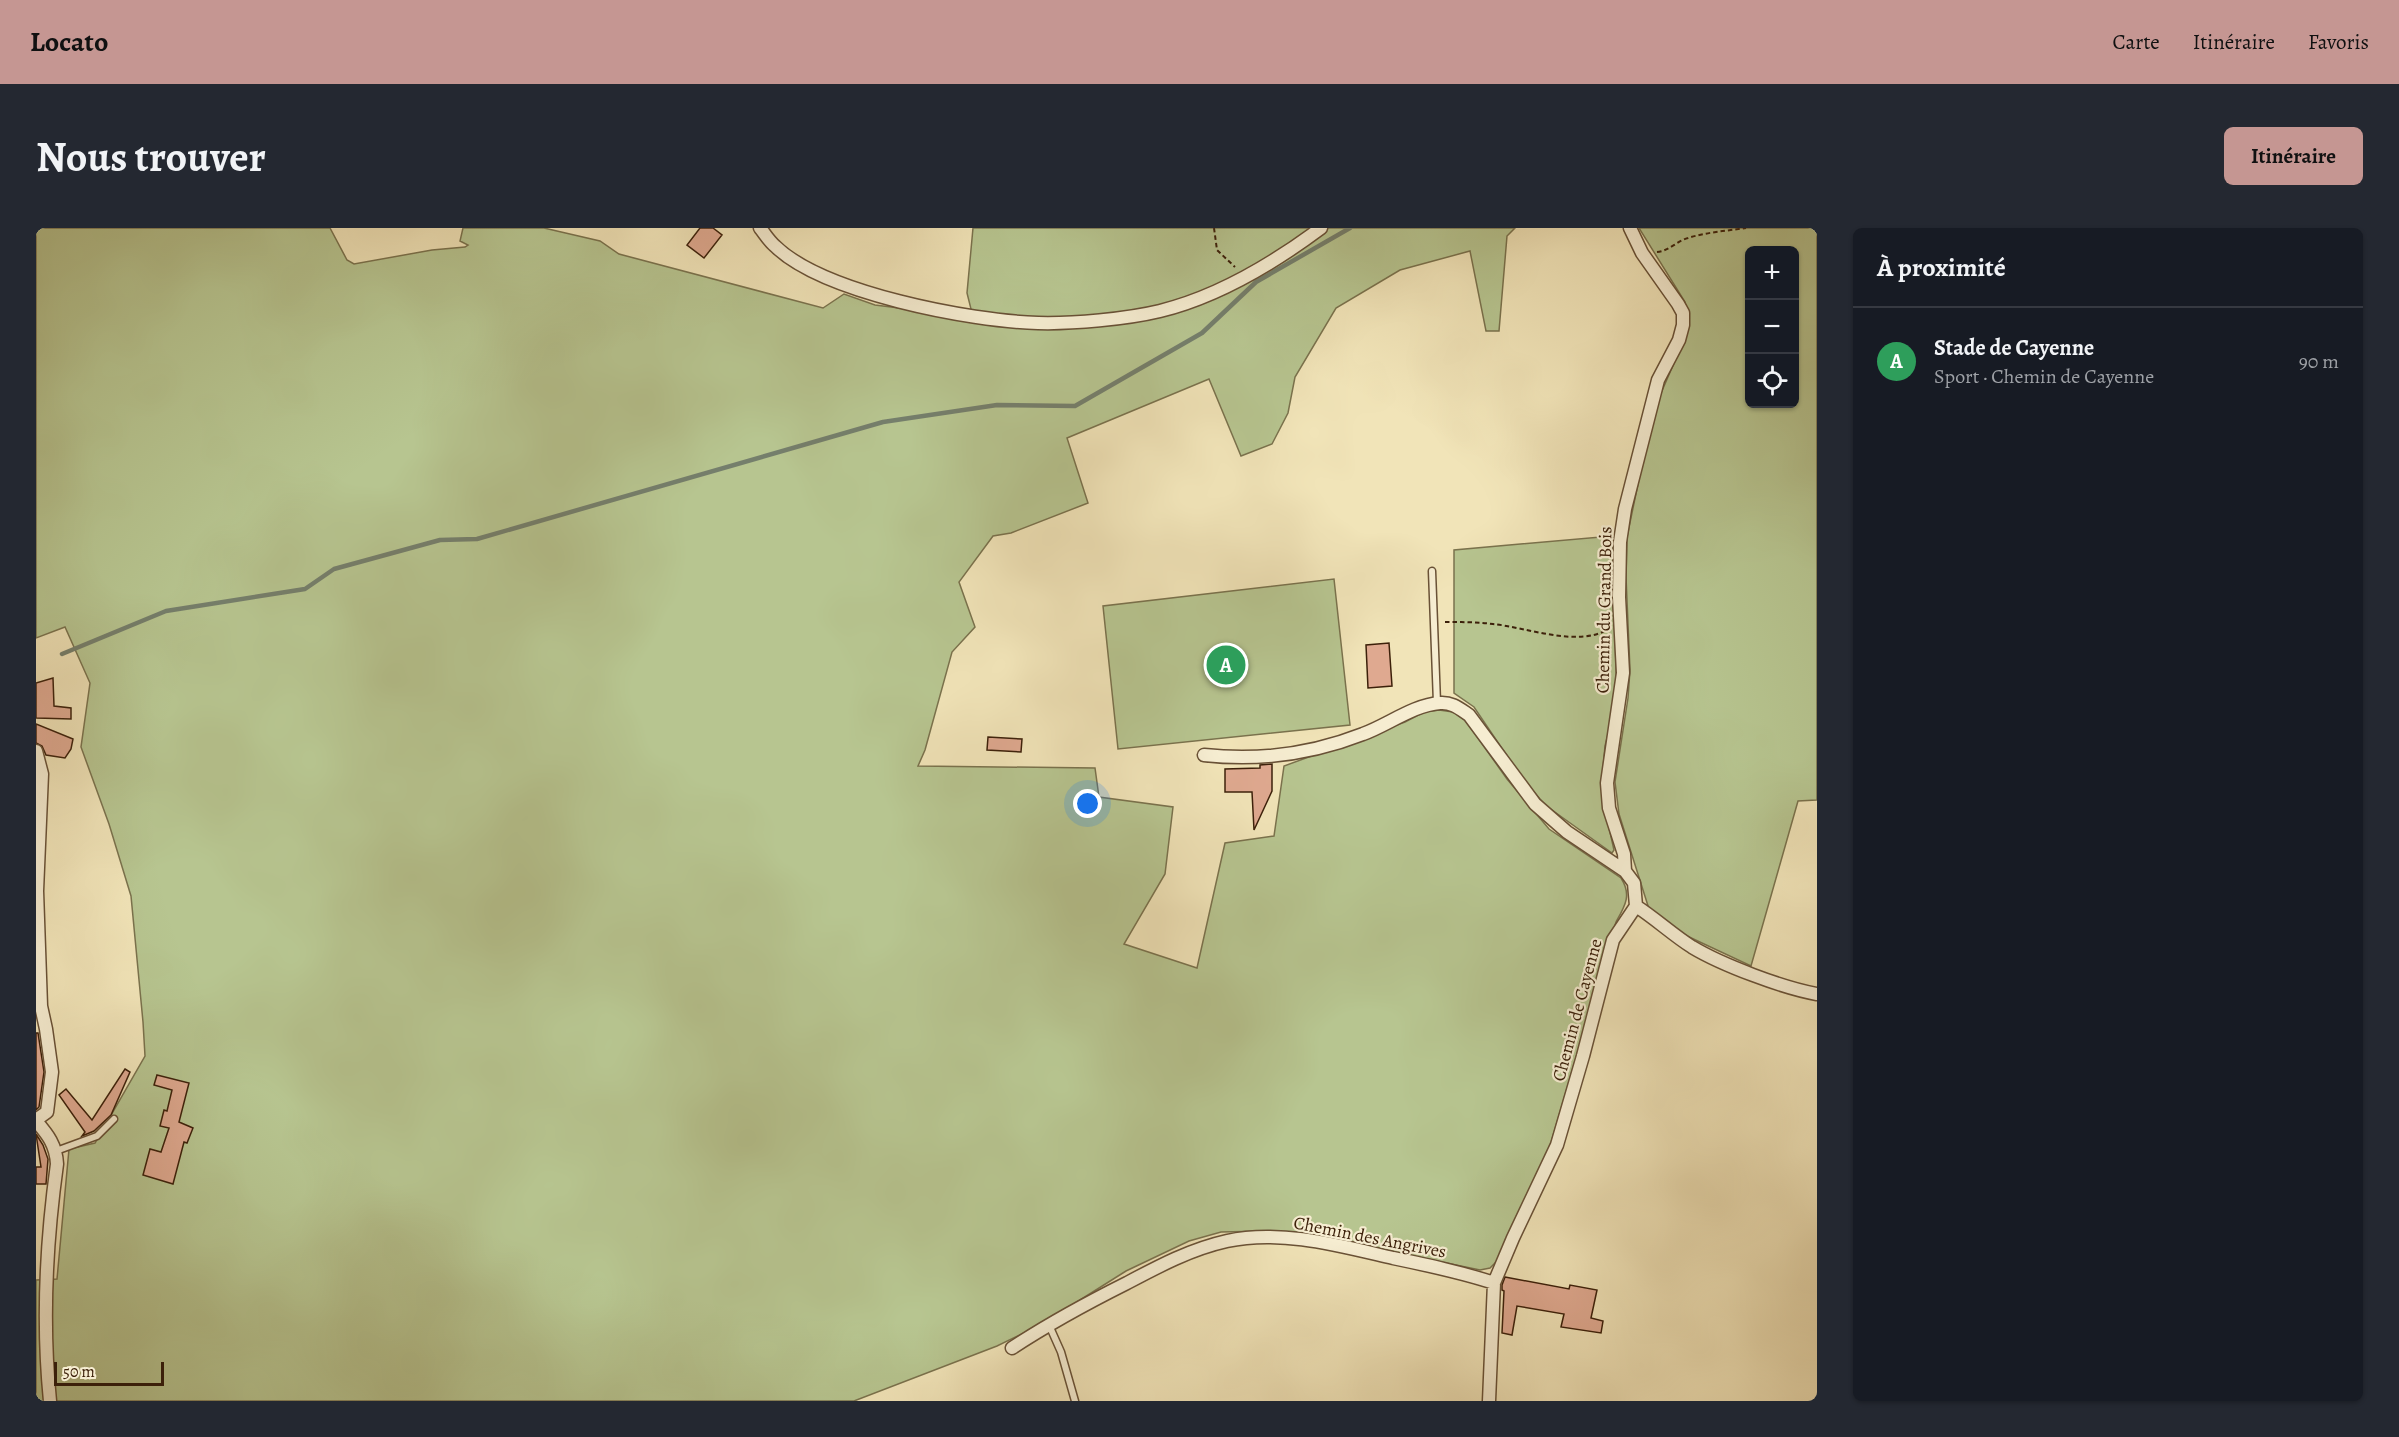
<!DOCTYPE html>
<html lang="fr">
<head>
<meta charset="utf-8">
<style>
  body { margin:0; font-family:Alegreya,serif; background:#242831; color:#f1f3f6 }
  .controls { position:absolute; right:18px; top:18px; display:grid; overflow:hidden; border-radius:9px; box-shadow:0 2px 4px #0004 }
  .controls button { width:54px; height:54px; display:grid; place-items:center; padding:0; border:0; border-bottom:2px solid #363941; background:#171b24; color:#f1f3f6; font:30px sans-serif }
  .scale { position:absolute; left:18px; bottom:15px; width:110px; box-sizing:border-box; padding-left:6px; border:3px solid #3c200a; border-top:0; font-size:16px; line-height:21px; white-space:nowrap; color:#3c200a; -webkit-text-stroke:4px #f6edd1; paint-order:stroke }
  .you { position:absolute; left:1052px; top:576px; width:21px; height:21px; margin:-15px; border:4px solid #fff; border-radius:50%; background:#1a73e8; box-shadow:0 0 0 9px #1a73e833 }
  .badge { display:grid; place-items:center; width:39px; height:39px; border-radius:50%; background:#c59692; color:#fff; font-size:20px; font-weight:700 }
  .pin { position:absolute; translate:-50% -50%; border:3px solid #fff; box-shadow:0 2px 6px #0006 }
  .list { margin:0; padding:0; list-style:none }
  h2 { display:flex; justify-content:space-between; align-items:center; height:78px; margin:0; padding:0 24px; font-size:26px }
  h2 small { font-size:20px; font-weight:400; color:#9ea1a6 }
  .list li { display:grid; grid-template-columns:39px 1fr auto; gap:18px; align-items:center; box-sizing:border-box; height:108px; padding:0 24px; border-top:2px solid #363941 }
  .list b { display:block; font-size:22px; white-space:nowrap }
  .list p { margin:0; font-size:20px; white-space:nowrap; color:#9ea1a6 }
  .list em { font-size:20px; font-style:normal; color:#9ea1a6 }
  .icon { flex:none; width:33px; height:33px; fill:none; stroke:currentColor; stroke-width:2; stroke-linecap:round; stroke-linejoin:round }
  .map { position:relative; flex:none; width:1781px; height:1173px; overflow:hidden; border-radius:9px }
  header { display:flex; align-items:center; gap:36px; box-sizing:border-box; height:84px; padding:0 30px; background:#c59692; color:#111 }
  header strong { font-size:28px }
  nav { display:flex; gap:33px; margin-inline-start:auto; font-size:21px }
  .intro { display:flex; align-items:center; justify-content:space-between; box-sizing:border-box; height:144px; padding:0 36px }
  h1 { margin:0; font-size:42px }
  .button { padding:15px 27px; border-radius:9px; background:#c59692; color:#111; font-size:21px; font-weight:700 }
  main { display:flex; gap:36px; padding:0 36px }
  aside { flex:1; background:#171b24; border-radius:9px; box-shadow:0 2px 4px #0004 }
  .map>svg:first-child { display:block }
</style>
</head>
<body>
<header>
<strong>Locato</strong>
<nav><a>Carte</a><a>Itinéraire</a><a>Favoris</a></nav>
</header>
<div class="intro"><h1>Nous trouver</h1><a class="button">Itinéraire</a></div>
<main>
<div class="map">
<svg width="1781" height="1173" viewBox="0 0 1781 1173">
  <rect width="100%" height="100%" fill="#f1e4b8"/>
  <filter id="stains"><feTurbulence type="fractalNoise" baseFrequency=".00333" numOctaves="4"/><feColorMatrix values="0 0 0 0 .2 0 0 0 0 .09 0 0 0 0 .02 0 0 0 .5 -.17"/></filter>
  <radialGradient id="worn" r=".72"><stop offset=".6" stop-color="#630" stop-opacity="0"/><stop offset="1" stop-color="#630" stop-opacity=".3"/></radialGradient>
  <!-- green -->
  <path fill="#b7c590" stroke="#7a724d" stroke-width="1.5" fill-rule="evenodd" d="M 0,0 L 294,0 L 311,32 L 318,36 L 396,22 L 429,19 L 432,17 L 424,13 L 427,0 L 508,0 L 564,13 L 583,26 L 787,80 L 808,66 L 839,77 L 937,89 L 931,65 L 937,0 L 1479,0 L 1471,8 L 1463,103 L 1450,103 L 1434,23 L 1364,42 L 1300,80 L 1259,149 L 1252,185 L 1236,216 L 1205,228 L 1173,151 L 1031,210 L 1052,275 L 975,305 L 957,308 L 923,354 L 939,399 L 916,424 L 889,522 L 882,538 L 1059,540 L 1063,569 L 1137,579 L 1129,646 L 1088,716 L 1161,740 L 1189,615 L 1238,608 L 1248,538 L 1369,494 L 1388,484 L 1403,482 L 1417,484 L 1430,493 L 1471,551 L 1513,601 L 1585,650 C 1596,667 1589,678 1580,694 L 1514,918 L 1466,1028 L 1454,1040 L 1444,1042 L 1266,1005 L 1231,1003 L 1185,1004 L 1153,1013 L 1090,1043 L 1006,1096 L 961,1118 L 818,1173 L 0,1173 L 0,1052 L 21,1051 L 33,921 L 59,915 L 109,828 L 107,794 L 95,668 L 73,596 L 45,519 L 54,455 L 29,399 L 0,410 Z
    M 1603,0 L 1781,0 L 1781,572 L 1762,573 L 1715,738 L 1651,708 L 1613,681 L 1583,586 L 1579,554 L 1592,470 L 1594,442 L 1590,349 L 1591,309 L 1608,227 L 1622,172 L 1648,112 L 1653,93 L 1649,74 ZM 1714,22 L 1758,22 L 1758,176 L 1714,176 Z
    M 1576,308 L 1581,471 L 1569,518 L 1566,553 L 1569,582 L 1578,622 L 1576,625 L 1509,577 L 1486,550 L 1438,479 L 1418,465 L 1418,322 Z
    M 1298,351 L 1314,497 L 1082,521 L 1067,378 Z"/>
  <g fill="none" stroke-linecap="round" stroke-linejoin="round">
    <!-- stream -->
    <path stroke="#757f6c" stroke-width="4.5" d="M 26,426 L 130,383 L 269,361 L 298,341 L 404,312 L 441,311 L 847,194 L 961,177 L 1039,178 L 1166,105 L 1220,54 L 1314,0"/>
  </g>
  <!-- building -->
  <path fill="#dfa990" stroke="#3c200a" stroke-width="1.5" d="M 664,0 L 677,0 L 686,7 L 668,30 L 651,17 Z
    M 1353,415 L 1356,458 L 1332,460 L 1330,417 Z
    M 17,450 L 18,478 L 35,480 L 35,491 L 0,490 L 0,455 Z
    M 0,496 L 37,511 L 35,521 L 29,530 L 10,527 L 6,518 L 0,515 Z
    M 952,509 L 986,511 L 985,524 L 951,522 Z
    M 1236,536 L 1236,563 L 1218,602 L 1216,564 L 1189,564 L 1189,541 L 1224,540 L 1224,537 Z
    M 0,805 L 2,805 L 8,844 L 3,879 L 0,882 Z
    M 89,841 L 94,844 L 75,887 L 58,903 L 46,908 L 49,904 L 23,867 L 30,861 L 56,892 Z
    M 121,847 L 153,855 L 143,894 L 157,900 L 151,915 L 148,914 L 137,956 L 107,947 L 114,921 L 125,924 L 133,900 L 124,898 L 128,882 L 131,883 L 136,862 L 118,857 Z
    M 0,906 L 7,917 L 12,931 L 10,956 L 0,956 L 0,939 L 5,939 Z
    M 1469,1049 L 1533,1061 L 1534,1057 L 1561,1062 L 1555,1090 L 1567,1093 L 1565,1105 L 1525,1099 L 1528,1086 L 1481,1078 L 1476,1107 L 1466,1105 L 1468,1063 L 1466,1062 L 1466,1057 Z"/>
  <g fill="none" stroke-linecap="round" stroke-linejoin="round">
    <!-- service casing -->
    <g stroke="#695136" stroke-width="9">
      <path id="service" d="M 1396,343 L 1401,475
        M 20,923 L 61,908 L 78,891
        M 1013,1097 L 1025,1124 L 1039,1173"/>
    </g>
    <!-- minor casing -->
    <g stroke="#695136" stroke-width="15">
      <path id="minor" d="M 724,0 C 729,6 733,13 739,18 C 787,65 934,93 1002,95 C 1036,96 1091,91 1124,83 C 1181,69 1238,35 1285,0
        M 0,523 L 6,546 L 1,663 L 5,778 L 10,801 L 16,844 L 11,884 L 0,892
        M 1168,527 C 1222,533 1276,526 1327,506 C 1352,497 1377,477 1404,475 C 1416,474 1424,481 1433,487 L 1499,576 L 1531,604 L 1589,643 L 1598,655 L 1600,678 L 1577,712 L 1547,828 L 1521,917 L 1477,1010 L 1458,1055 L 1453,1173
        M 1589,643 L 1588,626 L 1573,580 L 1571,555 L 1587,445 L 1583,369 L 1584,314 L 1589,281 L 1622,152 L 1643,112 L 1647,97 L 1647,85 L 1642,76 L 1606,25 L 1594,0
        M 1600,678 C 1620,691 1637,707 1656,719 C 1686,737 1747,760 1781,766
        M 0,893 C 12,907 20,917 21,936 C 10,1015 6,1094 14,1173
        M 976,1120 C 1014,1095 1051,1075 1091,1055 C 1123,1038 1155,1021 1191,1013 C 1245,1001 1305,1018 1357,1030 C 1391,1037 1425,1044 1458,1055"/>
    </g>
    <!-- path -->
    <path stroke="#3c200a" stroke-width="2" stroke-dasharray="4.5 3" stroke-linecap="butt" d="M 1178,0 L 1181,22 L 1199,39
      M 1621,24 C 1633,23 1641,13 1652,10 C 1671,4 1690,3 1710,0
      M 1409,394 C 1425,394 1441,394 1457,396 C 1489,399 1543,420 1572,401"/>
    <!-- service -->
    <use href="#service" stroke="#f6edd1" stroke-width="6"/>
    <!-- minor -->
    <use href="#minor" stroke="#f6edd1" stroke-width="12"/>
  </g>
  <g text-anchor="middle" dominant-baseline="central" stroke-width="4.5" stroke-linejoin="round" paint-order="stroke">
    <!-- street labels -->
    <g font-size="18" fill="#3c200a" stroke="#f6edd1">
      <text transform="translate(1568 382) rotate(-89)">Chemin du Grand Bois</text>
      <text transform="translate(1541 782) rotate(-75)">Chemin de Cayenne</text>
      <text transform="translate(1334 1009) rotate(11)">Chemin des Angrives</text>
    </g>
  </g>
  <rect width="100%" height="100%" filter="url(#stains)"/>
  <rect width="100%" height="100%" fill="url(#worn)"/>
</svg>
<div class="controls">
<button>+</button>
<button>−</button>
<button><svg class="icon" aria-label="locate" viewBox="0 0 24 24"><circle cx="12" cy="12" r="6"/><path d="M12 2v4M12 18v4M2 12h4M18 12h4"/></svg></button>
</div>
<div class="scale">50 m</div>
<div class="you"></div>
<div class="pin badge" style="left:1190px;top:437px;background:#2e9e5b">A</div>
</div>
<aside>
<h2>À proximité<small></small></h2>
<ul class="list">
<li><span class="badge" style="background:#2e9e5b">A</span><div><b>Stade de Cayenne</b><p>Sport · Chemin de Cayenne</p></div><em>90 m</em></li>
</ul>
</aside>
</main>
</body>
</html>
